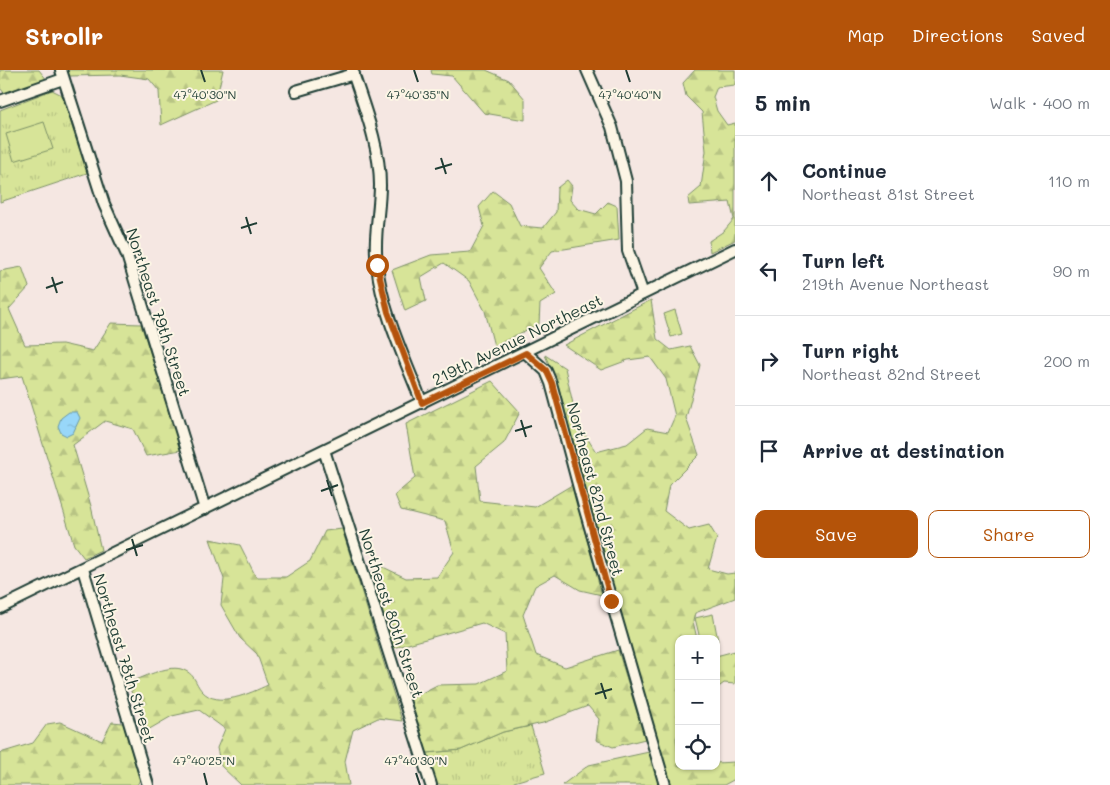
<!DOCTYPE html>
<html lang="en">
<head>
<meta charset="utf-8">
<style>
  body { margin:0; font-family:Mali,sans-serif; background:#f6f6f7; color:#1f2937 }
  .controls { position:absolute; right:15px; bottom:15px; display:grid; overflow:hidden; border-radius:10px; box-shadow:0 1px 4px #0004 }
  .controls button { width:45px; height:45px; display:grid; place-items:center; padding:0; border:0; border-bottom:1px solid #e0e1e3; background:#fff; color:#1f2937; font:25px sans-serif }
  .stop { position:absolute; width:15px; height:15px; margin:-11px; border:4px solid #b45309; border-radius:50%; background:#fff }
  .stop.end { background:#b45309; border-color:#fff; box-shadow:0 1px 5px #0008 }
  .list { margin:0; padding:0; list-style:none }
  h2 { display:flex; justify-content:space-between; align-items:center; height:65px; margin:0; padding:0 20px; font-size:21px }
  h2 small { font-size:16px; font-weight:400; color:#747a83 }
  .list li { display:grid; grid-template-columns:32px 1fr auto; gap:15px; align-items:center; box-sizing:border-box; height:90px; padding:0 20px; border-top:1px solid #e0e1e3 }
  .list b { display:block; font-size:19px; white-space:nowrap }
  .list p { margin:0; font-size:16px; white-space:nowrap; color:#747a83 }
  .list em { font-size:16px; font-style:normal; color:#747a83 }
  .actions { display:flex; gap:10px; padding:15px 20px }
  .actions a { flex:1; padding:11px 0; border:1px solid #b45309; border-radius:10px; text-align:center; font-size:18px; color:#b45309 }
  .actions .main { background:#b45309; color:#fff }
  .icon { flex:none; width:28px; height:28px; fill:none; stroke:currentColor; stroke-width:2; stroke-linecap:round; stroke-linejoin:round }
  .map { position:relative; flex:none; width:735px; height:715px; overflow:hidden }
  header { display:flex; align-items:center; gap:30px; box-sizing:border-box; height:70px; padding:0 25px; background:#b45309; color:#fff }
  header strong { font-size:24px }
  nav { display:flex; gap:28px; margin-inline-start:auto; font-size:18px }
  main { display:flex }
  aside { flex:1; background:#fff }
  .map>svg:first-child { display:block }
</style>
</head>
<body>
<header>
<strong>Strollr</strong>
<nav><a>Map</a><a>Directions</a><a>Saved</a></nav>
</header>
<main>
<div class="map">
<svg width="735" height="715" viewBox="0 0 735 715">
  <defs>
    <pattern id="grass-tufts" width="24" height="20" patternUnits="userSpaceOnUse" patternTransform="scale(1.25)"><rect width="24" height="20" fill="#d7e498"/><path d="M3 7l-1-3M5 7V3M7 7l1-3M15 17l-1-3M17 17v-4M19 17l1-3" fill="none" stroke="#b8c484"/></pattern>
    <pattern id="forest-firs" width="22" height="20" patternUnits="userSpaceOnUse" patternTransform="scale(1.25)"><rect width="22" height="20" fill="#d7e498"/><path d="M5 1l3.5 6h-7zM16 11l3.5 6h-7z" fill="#b8c484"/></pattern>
    <pattern id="water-ripples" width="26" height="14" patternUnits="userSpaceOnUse" patternTransform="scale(1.25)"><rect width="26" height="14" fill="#98d7f9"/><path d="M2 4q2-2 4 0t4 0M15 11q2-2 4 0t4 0" fill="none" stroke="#83b9d6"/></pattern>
  </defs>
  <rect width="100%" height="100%" fill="#f5e7e2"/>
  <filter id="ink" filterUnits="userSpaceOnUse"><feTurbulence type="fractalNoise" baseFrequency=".02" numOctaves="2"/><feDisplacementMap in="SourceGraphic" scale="10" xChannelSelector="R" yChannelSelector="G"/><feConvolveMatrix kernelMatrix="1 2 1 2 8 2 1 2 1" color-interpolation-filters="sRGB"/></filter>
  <g filter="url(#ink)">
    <!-- grass -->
    <path fill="url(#grass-tufts)" stroke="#7b9066" d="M 52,20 L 62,25 L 87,103 L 0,132 L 0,40 Z
      M 531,656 L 545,703 L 514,712 L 513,715 L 437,715 L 427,683 L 461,680 L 503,662 Z"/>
    <!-- forest -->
    <path fill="url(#forest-firs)" stroke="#7b9066" d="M 0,0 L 39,0 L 47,10 L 5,24 L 0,18 Z
      M 67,0 L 223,0 L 216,30 L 161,55 L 159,21 L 149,9 L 120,5 L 69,6 Z
      M 431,0 L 486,0 L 509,10 L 525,29 L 525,50 L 484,43 L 452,6 L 432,4 Z
      M 695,0 L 735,0 L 735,15 L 717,17 L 713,27 L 717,41 L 727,55 L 735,53 L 735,170 L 710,182 L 709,171 L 724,161 L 734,149 L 730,132 L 689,135 L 688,128 L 701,117 L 706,81 L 702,42 L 686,26 L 683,13 Z
      M 567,110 L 572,116 L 570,130 L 578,139 L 596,144 L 608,132 L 617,136 L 619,170 L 552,181 L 539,198 L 556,224 L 540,234 L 539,254 L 494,276 L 485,241 L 469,211 L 444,193 L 421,207 L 426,231 L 405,241 L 392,200 L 431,185 L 470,182 L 484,156 L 479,137 L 493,121 L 509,133 L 520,156 L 543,158 L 556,142 L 557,118 Z
      M 22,197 L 29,217 L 9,239 L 25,275 L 62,274 L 93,281 L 111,253 L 141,254 L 181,380 L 146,386 L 133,359 L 105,351 L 73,375 L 91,436 L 101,480 L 84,488 L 74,475 L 22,306 L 0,309 L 0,201 Z
      M 651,230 L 657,269 L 671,280 L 690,276 L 700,295 L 686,348 L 699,385 L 669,415 L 664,441 L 689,460 L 709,455 L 717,468 L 708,499 L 727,504 L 735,503 L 735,528 L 695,543 L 693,551 L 697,569 L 679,569 L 679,662 L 676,668 L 679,696 L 716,696 L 716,693 L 735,692 L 735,709 L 724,715 L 670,715 L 591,440 L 559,318 L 545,285 L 565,298 L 577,352 L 596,382 L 627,374 L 647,358 L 668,362 L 675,346 L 666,309 L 650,287 L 628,290 L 601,300 L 564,275 Z
      M 492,311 L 520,342 L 504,373 L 476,396 L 480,431 L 535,437 L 572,415 L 602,525 L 580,520 L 555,505 L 535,516 L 523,545 L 536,585 L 565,597 L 618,580 L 645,669 L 613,677 L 596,670 L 599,649 L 588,636 L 543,653 L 503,662 L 461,680 L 427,683 L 410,629 L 437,615 L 479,614 L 507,601 L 505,564 L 482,553 L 394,578 L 370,503 L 383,497 L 406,508 L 437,507 L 454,482 L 445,451 L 401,440 L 395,425 L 415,408 L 406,354 Z
      M 342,459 L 402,651 L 378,648 L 353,660 L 345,691 L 349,715 L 241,715 L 221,696 L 217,678 L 225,659 L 199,640 L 172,646 L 146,661 L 128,613 C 143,608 166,595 181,599 C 196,604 194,612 202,621 C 218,639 250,623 268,615 L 257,584 L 240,568 L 221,535 L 224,509 L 210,469 L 240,475 L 256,507 L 286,507 L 310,491 L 325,461 Z
      M 735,581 L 735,614 L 724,613 L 716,619 L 716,586 Z
      M 60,652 L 102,671 L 112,652 L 123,653 L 140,710 L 137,715 L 0,715 L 0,683 L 33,673 L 47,654 Z
      M 649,682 L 659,715 L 562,715 L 589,695 Z"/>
    <!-- pitch -->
    <path fill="#d7e498" stroke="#7b9066" d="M 44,52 L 53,79 L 14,91 L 6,64 Z
      M 675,240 L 682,264 L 671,267 L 664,244 Z
      M 713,544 L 718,571 L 716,572 L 716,569 L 700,569 L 695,548 Z"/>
    <!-- water -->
    <path fill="url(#water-ripples)" stroke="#6899aa" d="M 69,342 L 77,342 L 80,348 L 73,363 L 67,366 L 61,363 L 58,356 L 61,348 Z"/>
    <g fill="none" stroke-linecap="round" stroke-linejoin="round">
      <!-- street casing -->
      <g stroke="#1f3d34" stroke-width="14">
        <path id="street" d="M 61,0 L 104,134 L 127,185 L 205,439
          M 352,0 C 364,37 380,76 380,115 C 380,142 373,168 377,195 C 382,242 405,289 422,333
          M 587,0 L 612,57 L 626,111 L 628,181 L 643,224
          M 296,21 L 354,4
          M 0,31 L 63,9
          M 526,283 L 546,301 L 551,313 L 583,433 L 665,715
          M 324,380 L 431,715
          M 83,499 L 148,715
          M 0,538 L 735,179"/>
      </g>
      <!-- street -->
      <use href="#street" stroke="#fcf5e5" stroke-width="10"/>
    </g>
  </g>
  <g fill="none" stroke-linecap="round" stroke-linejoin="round" filter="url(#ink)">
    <!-- route -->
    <path stroke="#b45309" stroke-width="6" d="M 377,195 L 388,242 L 422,333 L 526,283 L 546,300 L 552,313 L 611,531"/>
  </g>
  <!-- ticks -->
  <path fill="none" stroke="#1f3d34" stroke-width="2" d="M 201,0 L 205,12M 414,0 L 418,12M 626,0 L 630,12M 441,88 L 446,104M 435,99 L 452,94M 246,147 L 251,164M 241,158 L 257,153M 52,207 L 57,223M 46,218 L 63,212M 521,350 L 526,367M 515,361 L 532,356M 327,410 L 332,426M 321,421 L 338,415M 132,469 L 137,486M 126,480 L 143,475M 601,613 L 606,629M 595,624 L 612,619M 204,703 L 207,715M 416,703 L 420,715"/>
  <g text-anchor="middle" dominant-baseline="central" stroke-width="4" stroke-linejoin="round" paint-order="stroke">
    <!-- street labels -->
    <g font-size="16" fill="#1f3d34" stroke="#fcf5e5">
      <text transform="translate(159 242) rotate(72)">Northeast 79th Street</text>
      <text transform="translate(517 269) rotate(-26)">219th Avenue Northeast</text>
      <text transform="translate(596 419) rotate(75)">Northeast 82nd Street</text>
      <text transform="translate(392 543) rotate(72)">Northeast 80th Street</text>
      <text transform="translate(125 588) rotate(73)">Northeast 78th Street</text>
    </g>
  </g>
  <g font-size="12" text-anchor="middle" fill="#1f3d34" stroke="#fcf5e5" stroke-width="4" stroke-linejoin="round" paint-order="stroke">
    <text x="205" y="29">47°40'30"N</text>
    <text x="418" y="29">47°40'35"N</text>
    <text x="630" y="29">47°40'40"N</text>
    <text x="204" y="695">47°40'25"N</text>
    <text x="416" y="695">47°40'30"N</text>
  </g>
</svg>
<div class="controls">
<button>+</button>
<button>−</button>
<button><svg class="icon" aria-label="locate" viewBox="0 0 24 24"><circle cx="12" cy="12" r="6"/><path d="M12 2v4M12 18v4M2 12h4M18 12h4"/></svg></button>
</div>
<div class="stop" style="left:377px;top:195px"></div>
<div class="stop end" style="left:611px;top:531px"></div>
</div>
<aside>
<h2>5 min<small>Walk · 400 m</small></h2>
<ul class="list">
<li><svg class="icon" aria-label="ahead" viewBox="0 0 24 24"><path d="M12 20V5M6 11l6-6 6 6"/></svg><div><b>Continue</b><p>Northeast 81st Street</p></div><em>110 m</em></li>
<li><svg class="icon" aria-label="left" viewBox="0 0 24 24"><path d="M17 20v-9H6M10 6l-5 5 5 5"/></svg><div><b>Turn left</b><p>219th Avenue Northeast</p></div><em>90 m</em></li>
<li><svg class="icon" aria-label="right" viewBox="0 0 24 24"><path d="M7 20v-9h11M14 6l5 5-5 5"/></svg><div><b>Turn right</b><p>Northeast 82nd Street</p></div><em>200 m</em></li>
<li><svg class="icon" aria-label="arrive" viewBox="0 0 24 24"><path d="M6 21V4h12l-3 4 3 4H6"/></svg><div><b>Arrive at destination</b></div></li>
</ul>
<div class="actions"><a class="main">Save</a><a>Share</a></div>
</aside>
</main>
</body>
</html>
